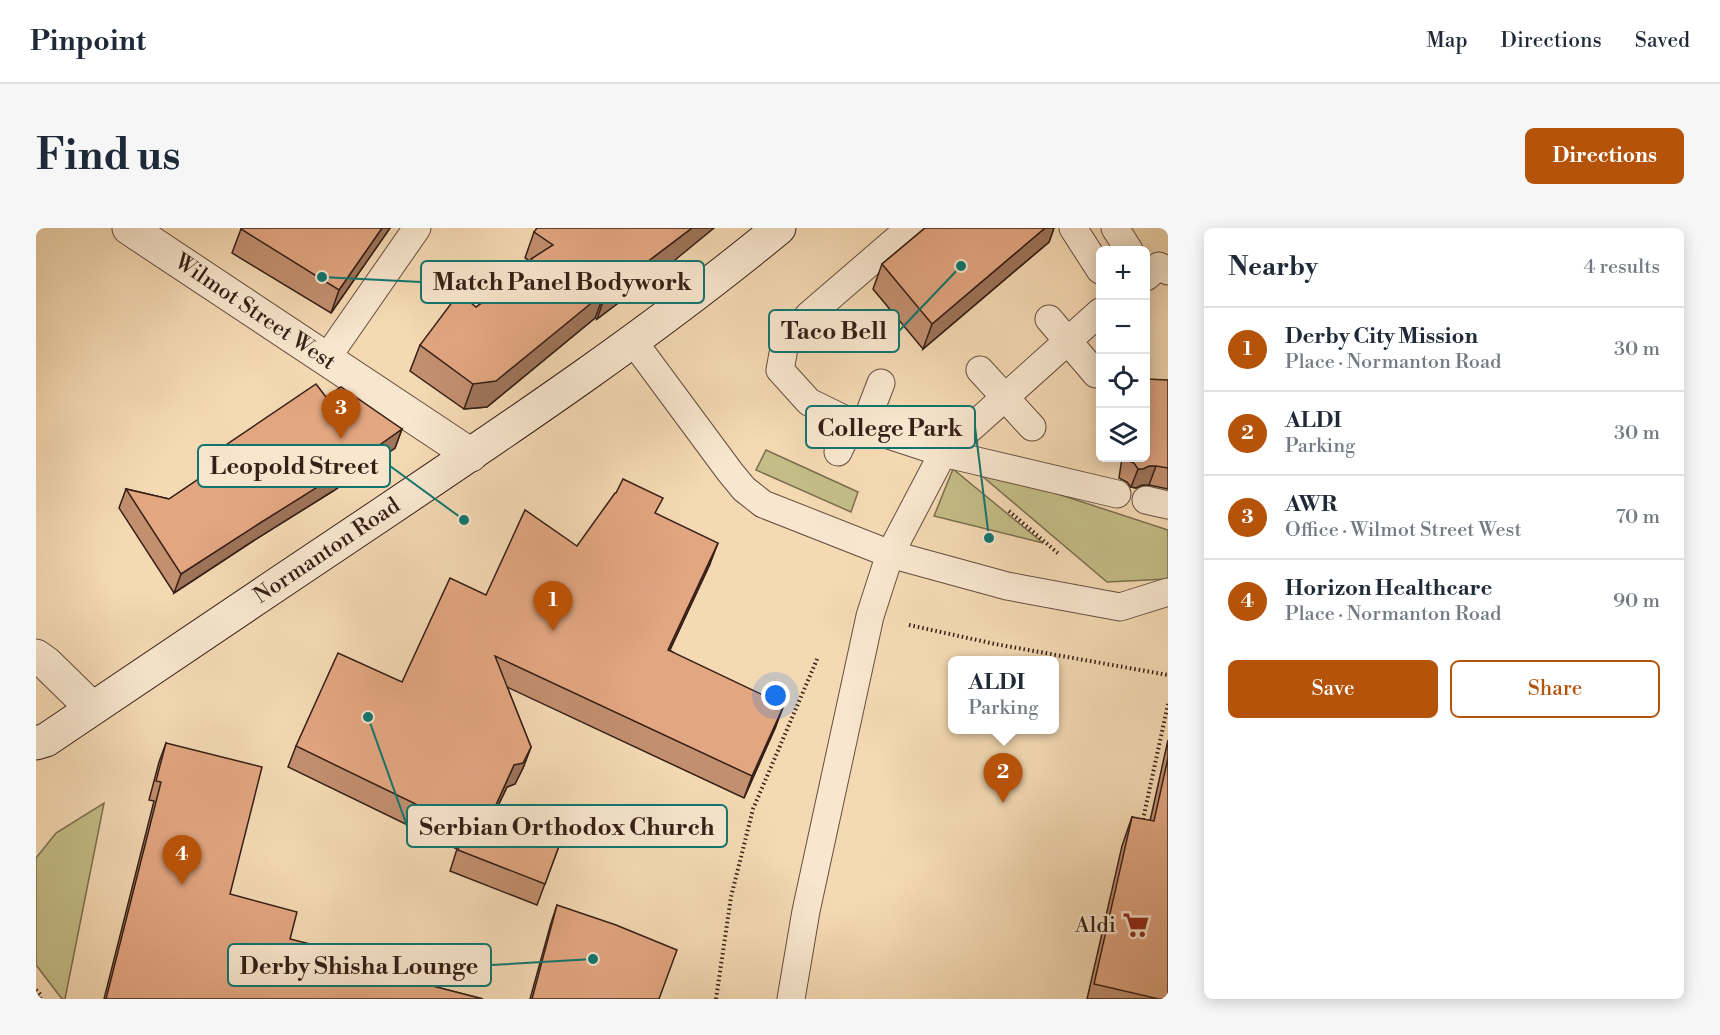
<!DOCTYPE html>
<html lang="en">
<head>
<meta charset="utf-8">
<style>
  body { margin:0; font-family:"Libre Bodoni",serif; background:#f6f6f7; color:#1f2937 }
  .controls { position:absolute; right:18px; top:18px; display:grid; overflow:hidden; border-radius:9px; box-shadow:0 3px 15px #0003 }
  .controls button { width:54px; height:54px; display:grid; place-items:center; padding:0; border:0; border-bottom:2px solid #e0e1e3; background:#fff; color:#1f2937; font:30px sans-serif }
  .you { position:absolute; left:740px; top:468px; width:21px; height:21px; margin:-15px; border:4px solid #fff; border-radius:50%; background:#1a73e8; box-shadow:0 0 0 9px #1a73e833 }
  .badge { display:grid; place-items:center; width:39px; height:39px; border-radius:50%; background:#b45309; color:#fff; font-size:20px; font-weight:700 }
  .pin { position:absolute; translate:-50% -50px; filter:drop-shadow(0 2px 3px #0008) }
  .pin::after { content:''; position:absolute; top:32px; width:21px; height:18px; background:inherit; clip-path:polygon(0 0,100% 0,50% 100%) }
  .popup { position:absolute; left:912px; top:428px; width:111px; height:78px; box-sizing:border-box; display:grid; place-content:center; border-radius:9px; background:#fff; filter:drop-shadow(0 2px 4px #0005); font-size:20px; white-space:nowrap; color:#747a83 }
  .popup b { font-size:22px; color:#1f2937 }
  .popup::after { content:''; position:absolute; left:50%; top:100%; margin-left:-12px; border:12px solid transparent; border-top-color:#fff }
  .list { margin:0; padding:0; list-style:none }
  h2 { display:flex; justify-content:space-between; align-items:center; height:78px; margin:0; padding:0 24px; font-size:26px }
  h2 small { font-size:20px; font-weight:400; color:#747a83 }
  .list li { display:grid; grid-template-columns:39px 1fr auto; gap:18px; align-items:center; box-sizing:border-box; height:84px; padding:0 24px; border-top:2px solid #e0e1e3 }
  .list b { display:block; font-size:22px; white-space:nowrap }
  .list p { margin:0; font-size:20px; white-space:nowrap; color:#747a83 }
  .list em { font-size:20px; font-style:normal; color:#747a83 }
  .actions { display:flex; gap:12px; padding:18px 24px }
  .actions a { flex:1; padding:14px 0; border:2px solid #b45309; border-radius:9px; text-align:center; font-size:21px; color:#b45309 }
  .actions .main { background:#b45309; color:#fff }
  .icon { flex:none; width:33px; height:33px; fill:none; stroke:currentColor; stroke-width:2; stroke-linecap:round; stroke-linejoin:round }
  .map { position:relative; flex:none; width:1132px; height:771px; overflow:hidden; border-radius:9px }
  header { display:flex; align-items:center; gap:36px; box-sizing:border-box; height:84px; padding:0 30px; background:#fff; border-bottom:2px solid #e0e1e3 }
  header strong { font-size:28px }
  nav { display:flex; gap:33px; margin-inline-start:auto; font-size:21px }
  .intro { display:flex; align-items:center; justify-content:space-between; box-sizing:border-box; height:144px; padding:0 36px }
  h1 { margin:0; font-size:42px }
  .button { padding:15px 27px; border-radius:9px; background:#b45309; color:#fff; font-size:21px; font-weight:700 }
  main { display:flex; gap:36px; padding:0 36px }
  aside { flex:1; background:#fff; border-radius:9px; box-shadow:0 3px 15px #0003 }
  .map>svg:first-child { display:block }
</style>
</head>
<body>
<header>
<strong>Pinpoint</strong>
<nav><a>Map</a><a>Directions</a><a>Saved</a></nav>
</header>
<div class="intro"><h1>Find us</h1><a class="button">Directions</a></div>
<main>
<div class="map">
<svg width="1132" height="771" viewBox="0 0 1132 771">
  <rect width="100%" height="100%" fill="#f4d9b3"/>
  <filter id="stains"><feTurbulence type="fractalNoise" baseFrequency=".00333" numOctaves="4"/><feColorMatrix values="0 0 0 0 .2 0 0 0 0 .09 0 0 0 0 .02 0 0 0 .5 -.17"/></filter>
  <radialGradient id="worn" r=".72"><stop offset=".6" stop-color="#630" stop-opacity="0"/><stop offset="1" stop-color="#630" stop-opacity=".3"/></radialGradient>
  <!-- green -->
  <path fill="#c4bd87" stroke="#7c6e4f" stroke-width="1.5" d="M 730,222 L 822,264 L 815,284 L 720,242 Z
    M 933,237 L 1132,302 L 1132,351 L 1071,354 Z
    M 917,241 L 1007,315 L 898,288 Z
    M 68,575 L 29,771 L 26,771 L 0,737 L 0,630 L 20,605 Z"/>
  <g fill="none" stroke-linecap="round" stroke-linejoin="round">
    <!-- lane casing -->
    <g stroke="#654e3e" stroke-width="29">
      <path id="lane" d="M 874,0 L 773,87 L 749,115 L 744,142 L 773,174 L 816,195 L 907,225 L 1081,266
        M 1037,0 L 1064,42
        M 1079,0 L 1093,22
        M 1110,49 L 1123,38 L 1132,43
        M 1013,91 L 1060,146
        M 597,113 L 694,244 L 708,261 L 727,276 L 854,326 L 971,358 L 1084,379 L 1132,364
        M 290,131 L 381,0
        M 944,142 L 996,199
        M 828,199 L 845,155
        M 802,224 L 816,195
        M 1110,272 L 1132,277
        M 755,771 L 770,683 L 834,388 L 854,326 L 907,225 L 1064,84"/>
    </g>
    <!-- street casing -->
    <g stroke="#654e3e" stroke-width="35">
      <path id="street" d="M 93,0 L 435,227
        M 0,428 L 10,435 L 56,480"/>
    </g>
    <!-- secondary casing -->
    <g stroke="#351f17" stroke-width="35">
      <path id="secondary" d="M 0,515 L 10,512 C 123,435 236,360 349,284 C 483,194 618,103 743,0"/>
    </g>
    <!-- path -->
    <path stroke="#351f17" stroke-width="4" stroke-dasharray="1.5 3" stroke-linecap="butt" d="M 973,283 L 1024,327
      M 873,397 L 959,416 L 1132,447
      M 1106,596 L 1132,476
      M 0,762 L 5,767 L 4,771
      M 680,771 L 695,669 L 717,581 L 782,429"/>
    <!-- lane -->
    <use href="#lane" stroke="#f8e6ce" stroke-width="27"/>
    <!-- street -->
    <use href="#street" stroke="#f8e6ce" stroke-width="33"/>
    <!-- secondary -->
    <use href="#secondary" stroke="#f8e6ce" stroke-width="33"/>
  </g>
  <!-- wall -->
  <path fill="#c28f6f" stroke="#351f17" stroke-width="1.5" d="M 354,0 L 295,85 L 196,25 L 205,1 Z
    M 889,0 L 1018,0 L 1013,14 L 887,121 L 837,61 L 846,36 Z
    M 498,4 L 639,32 L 561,91 L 559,90 L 451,179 L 428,181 L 374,143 L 384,117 L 440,79 L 491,43 L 494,33 L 489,30 Z
    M 1132,152 L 1132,261 L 1113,257 L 1106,257 L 1100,260 L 1095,259 L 1091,254 L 1083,250 L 1086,230 L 1110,230 Z
    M 290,169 L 366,201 L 359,220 L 297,263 L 217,313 L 138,365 L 83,280 L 90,261 L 133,271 L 172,245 L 171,244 L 178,225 Z
    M 621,286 L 674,336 L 634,422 L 740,498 L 708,570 L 471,459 L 495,519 L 487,540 L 479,556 L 471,559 L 456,591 L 523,618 L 501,677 L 414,643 L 421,621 L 252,539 L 260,518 L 366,454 L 450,367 L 541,318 Z
    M 1132,512 L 1132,771 L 1051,771 L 1086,618 L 1096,589 L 1114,593 Z
    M 130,515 L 194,666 L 254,711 L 299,733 L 447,771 L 68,771 L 118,573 L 113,572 L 123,534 Z
    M 521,677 L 623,771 L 494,771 L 515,695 Z"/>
  <!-- shaded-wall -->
  <path fill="#9e745a" stroke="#351f17" stroke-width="1.5" d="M 346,0 L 354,0 L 295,85 L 303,62 Z
    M 656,0 L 678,0 L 639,32 L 561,91 L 570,65 Z
    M 1009,0 L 1018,0 L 1013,14 L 887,121 L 896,96 Z
    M 569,64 L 559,90 L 451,179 L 428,181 L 437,156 Z
    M 366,201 L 359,220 L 297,263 L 217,313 L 138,365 L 145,346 Z
    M 1113,238 L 1120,238 L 1113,257 L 1106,257 L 1100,260 L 1095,259 L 1102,241 Z
    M 682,315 L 674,336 L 624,443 L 632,422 Z
    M 748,477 L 740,498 L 708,570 L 716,548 Z
    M 495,519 L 487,540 L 479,556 L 471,559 L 446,611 L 454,590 L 478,537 Z"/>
  <!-- building -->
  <path fill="#e2a681" stroke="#351f17" stroke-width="1.5" d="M 206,0 L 346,0 L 303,62 L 205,1 Z
    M 501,0 L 656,0 L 570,65 L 569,64 L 460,153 L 437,156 L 384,117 L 423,65 L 440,79 L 499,37 L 495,31 L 517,17 L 498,4 Z
    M 889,0 L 1009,0 L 896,96 L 846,36 Z
    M 1110,151 L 1132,152 L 1132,240 L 1120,238 L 1113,238 L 1107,241 L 1102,241 L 1098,235 L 1090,232 L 1091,230 L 1110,230 Z
    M 280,156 L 290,169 L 305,159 L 366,201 L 304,245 L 224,295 L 145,346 L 90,261 L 133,271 L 186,235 L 178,225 Z
    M 587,251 L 627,270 L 619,285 L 682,315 L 632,422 L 748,477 L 716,548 L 459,428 L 495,519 L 487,535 L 478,537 L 454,590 L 523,618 L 509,656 L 422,622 L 429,600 L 260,518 L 302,425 L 366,454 L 414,350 L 450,367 L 489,282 L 541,318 L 579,265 L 580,265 Z
    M 130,515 L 226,539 L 194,666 L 261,684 L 254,711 L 302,723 L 299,733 L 447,771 L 70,771 L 125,554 L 120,553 Z
    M 1132,530 L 1132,771 L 1123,771 L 1058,756 L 1096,589 L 1118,593 Z
    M 521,677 L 580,697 L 641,722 L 623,771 L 496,771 Z"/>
  <!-- icons -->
  <defs>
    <g id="supermarket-bare" transform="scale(2.07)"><path d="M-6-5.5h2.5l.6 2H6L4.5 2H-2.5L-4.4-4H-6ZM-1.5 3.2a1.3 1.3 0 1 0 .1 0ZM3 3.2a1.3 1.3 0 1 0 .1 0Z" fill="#8f2418" stroke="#f8e6ce" stroke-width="2.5" paint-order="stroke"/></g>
  </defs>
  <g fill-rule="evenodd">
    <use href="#supermarket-bare" x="1100" y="697"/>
  </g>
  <g text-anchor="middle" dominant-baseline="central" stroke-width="4.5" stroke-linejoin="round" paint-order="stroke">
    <!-- street labels -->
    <g font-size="22" fill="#351f17" stroke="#f8e6ce">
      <text transform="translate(219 84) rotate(34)">Wilmot Street West</text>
      <text transform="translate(291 323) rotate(-34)">Normanton Road</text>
    </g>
    <!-- poi labels -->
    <g font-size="22" fill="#351f17" stroke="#f8e6ce" text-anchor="end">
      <text x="1080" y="697">Aldi</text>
    </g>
  </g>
  <!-- callouts -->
  <path fill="none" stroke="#0f766e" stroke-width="2" d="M286 49L385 54M925 38L863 103M953 310L939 199M428 292L354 238M332 489L371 598M557 731L455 737"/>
  <g fill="#0f766e" stroke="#f8e6ce" stroke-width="2">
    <circle cx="286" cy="49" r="6"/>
    <circle cx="925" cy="38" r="6"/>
    <circle cx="953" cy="310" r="6"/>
    <circle cx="428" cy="292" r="6"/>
    <circle cx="332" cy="489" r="6"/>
    <circle cx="557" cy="731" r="6"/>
  </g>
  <g fill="#f8e6ce" stroke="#0f766e" stroke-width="2">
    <rect x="385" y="33" width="283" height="42" rx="6"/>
    <rect x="733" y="82" width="130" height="42" rx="6"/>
    <rect x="770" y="178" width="169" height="42" rx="6"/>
    <rect x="162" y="217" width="192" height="42" rx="6"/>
    <rect x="371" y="577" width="320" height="42" rx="6"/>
    <rect x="192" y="716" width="263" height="42" rx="6"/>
  </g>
  <g font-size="24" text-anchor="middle" font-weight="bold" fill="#351f17">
    <text x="526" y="62">Match Panel Bodywork</text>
    <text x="798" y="111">Taco Bell</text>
    <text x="854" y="208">College Park</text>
    <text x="258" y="246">Leopold Street</text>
    <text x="531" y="607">Serbian Orthodox Church</text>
    <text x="323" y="746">Derby Shisha Lounge</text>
  </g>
  <rect width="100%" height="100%" filter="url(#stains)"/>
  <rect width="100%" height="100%" fill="url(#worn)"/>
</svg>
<div class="controls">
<button>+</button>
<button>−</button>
<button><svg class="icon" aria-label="locate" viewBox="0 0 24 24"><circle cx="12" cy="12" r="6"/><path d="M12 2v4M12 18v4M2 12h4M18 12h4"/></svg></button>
<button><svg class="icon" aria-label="layers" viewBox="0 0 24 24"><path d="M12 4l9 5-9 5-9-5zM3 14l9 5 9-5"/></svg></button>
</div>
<div class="you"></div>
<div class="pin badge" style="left:517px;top:403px">1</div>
<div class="pin badge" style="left:967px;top:575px">2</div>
<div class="popup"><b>ALDI</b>Parking</div>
<div class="pin badge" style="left:305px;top:211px">3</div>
<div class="pin badge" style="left:146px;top:657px">4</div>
</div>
<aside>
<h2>Nearby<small>4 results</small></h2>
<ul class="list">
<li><span class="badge">1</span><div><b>Derby City Mission</b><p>Place · Normanton Road</p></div><em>30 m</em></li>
<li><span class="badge">2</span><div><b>ALDI</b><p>Parking</p></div><em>30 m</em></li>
<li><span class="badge">3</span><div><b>AWR</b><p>Office · Wilmot Street West</p></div><em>70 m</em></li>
<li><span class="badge">4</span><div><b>Horizon Healthcare</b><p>Place · Normanton Road</p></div><em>90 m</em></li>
</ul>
<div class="actions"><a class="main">Save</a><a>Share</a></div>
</aside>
</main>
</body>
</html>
